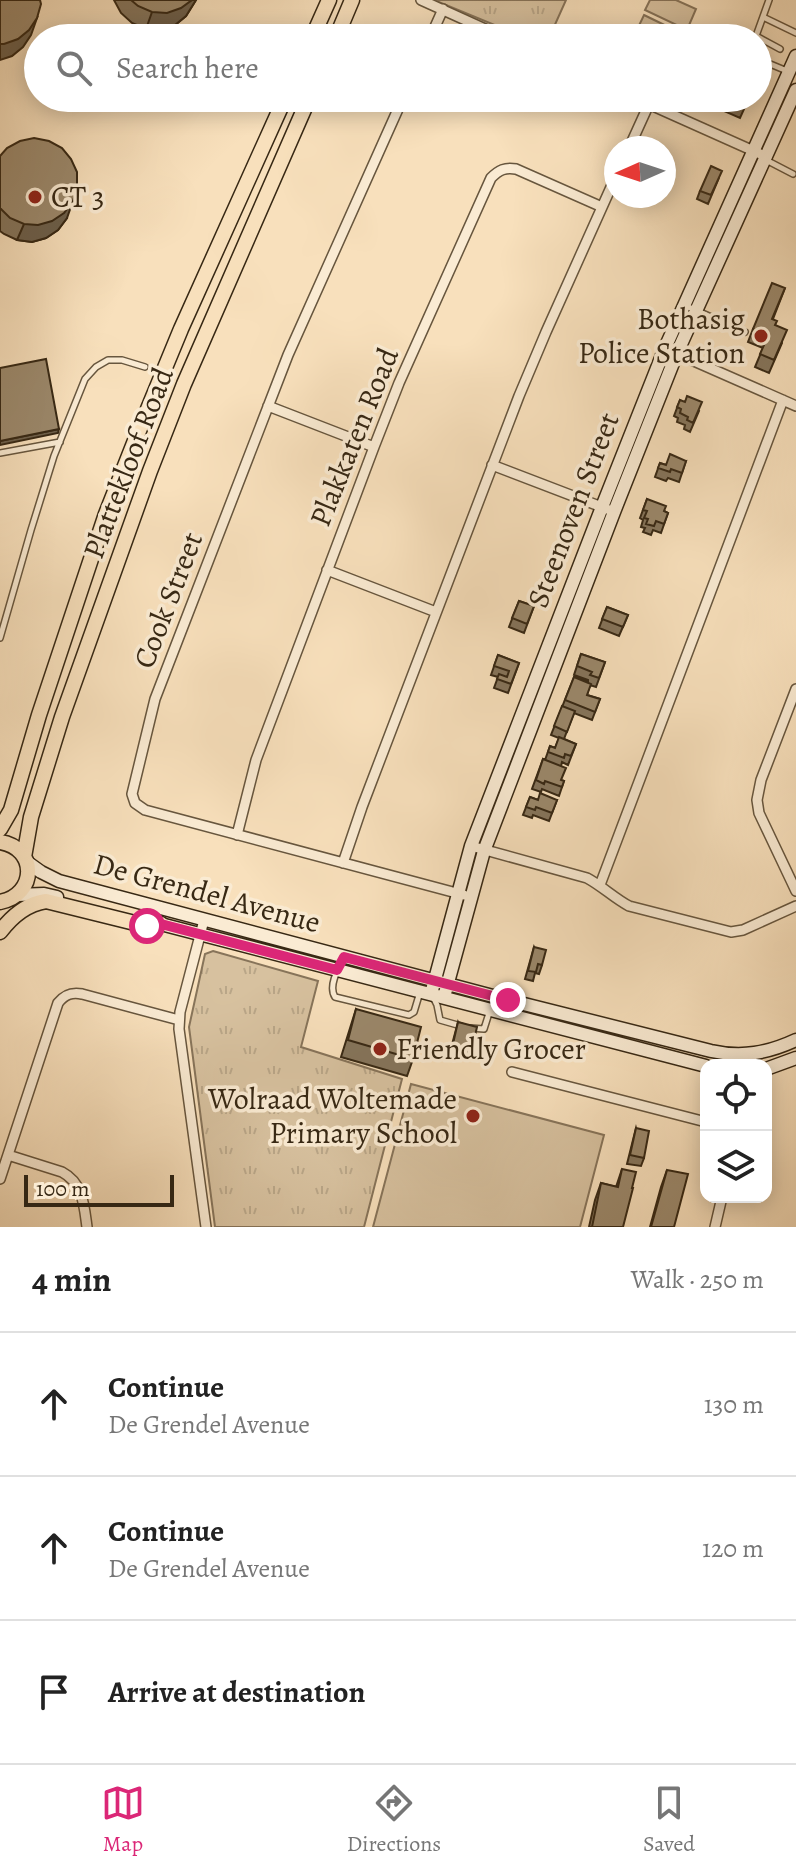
<!DOCTYPE html>
<html lang="en">
<head>
<meta charset="utf-8">
<style>
  body { margin:0; font-family:Alegreya,serif; background:#f6f6f6; color:#222 }
  .controls { position:absolute; right:24px; bottom:24px; display:grid; overflow:hidden; border-radius:16px; box-shadow:0 4px 20px #0003 }
  .controls button { width:72px; height:72px; display:grid; place-items:center; padding:0; border:0; border-bottom:2px solid #e0e0e0; background:#fff; color:#222; font:40px sans-serif }
  .compass { position:absolute; left:604px; top:136px; width:72px; height:72px; border-radius:50%; background:#fff; box-shadow:0 4px 20px #0003; rotate:267deg }
  .scale { position:absolute; left:24px; bottom:20px; width:150px; box-sizing:border-box; padding-left:8px; border:4px solid #372814; border-top:0; font-size:22px; line-height:28px; white-space:nowrap; color:#372814; -webkit-text-stroke:6px #faebd3; paint-order:stroke }
  .stop { position:absolute; width:24px; height:24px; margin:-18px; border:6px solid #db2777; border-radius:50%; background:#fff }
  .stop.end { background:#db2777; border-color:#fff; box-shadow:0 2px 8px #0008 }
  .list { margin:0; padding:0; list-style:none }
  h2 { display:flex; justify-content:space-between; align-items:center; height:104px; margin:0; padding:0 32px; font-size:34px }
  h2 small { font-size:26px; font-weight:400; color:#767676 }
  .list li { display:grid; grid-template-columns:52px 1fr auto; gap:24px; align-items:center; box-sizing:border-box; height:144px; padding:0 32px; border-top:2px solid #e0e0e0 }
  .list b { display:block; font-size:30px; white-space:nowrap }
  .list p { margin:0; font-size:26px; white-space:nowrap; color:#767676 }
  .list em { font-size:26px; font-style:normal; color:#767676 }
  .icon { flex:none; width:44px; height:44px; fill:none; stroke:currentColor; stroke-width:2; stroke-linecap:round; stroke-linejoin:round }
  .map { position:relative; flex:none; width:796px; height:1227px; overflow:hidden }
  .search { position:absolute; background:#fff; box-shadow:0 4px 20px #0003; left:24px; right:24px; top:24px; height:88px; display:flex; align-items:center; gap:20px; box-sizing:border-box; padding:0 28px; border-radius:44px; color:#767676; font-size:30px }
  .sheet { height:536px; background:#fff }
  nav { display:flex; justify-content:space-around; align-items:center; box-sizing:border-box; height:112px; border-top:2px solid #e0e0e0; background:#fff; font-size:22px; color:#767676 }
  nav a { display:grid; justify-items:center; gap:4px }
  nav .on { color:#db2777 }
  .map>svg:first-child { display:block }
</style>
</head>
<body>
<div class="map">
<svg width="796" height="1227" viewBox="0 0 796 1227">
  <defs>
    <pattern id="grass-tufts" width="24" height="20" patternUnits="userSpaceOnUse" patternTransform="scale(2)"><rect width="24" height="20" fill="#d7c19f"/><path d="M3 7l-1-3M5 7V3M7 7l1-3M15 17l-1-3M17 17v-4M19 17l1-3" fill="none" stroke="#b9a688"/></pattern>
  </defs>
  <rect width="100%" height="100%" fill="#f8e0bc"/>
  <filter id="stains"><feTurbulence type="fractalNoise" baseFrequency=".0025" numOctaves="4"/><feColorMatrix values="0 0 0 0 .2 0 0 0 0 .09 0 0 0 0 .02 0 0 0 .5 -.17"/></filter>
  <radialGradient id="worn" r=".72"><stop offset=".6" stop-color="#630" stop-opacity="0"/><stop offset="1" stop-color="#630" stop-opacity=".3"/></radialGradient>
  <!-- grass -->
  <path fill="url(#grass-tufts)" stroke="#87745a" stroke-width="2" d="M 434,0 L 566,0 L 549,38 L 526,38 Z
    M 213,951 L 318,981 L 301,1047 L 402,1079 L 364,1227 L 215,1227 L 189,1027 L 205,954 Z"/>
  <!-- pitch -->
  <path fill="#d7c19f" stroke="#87745a" stroke-width="2" d="M 650,0 L 676,0 L 696,9 L 687,30 L 645,10 Z
    M 644,15 L 685,35 L 683,38 L 639,38 L 634,36 Z
    M 411,1084 L 604,1135 L 580,1227 L 373,1227 Z"/>
  <g fill="none" stroke-linecap="round" stroke-linejoin="round">
    <!-- lane casing -->
    <g stroke="#67563e" stroke-width="8">
      <path id="lane" d="M 769,0 L 756,36 L 780,49
        M 763,17 L 796,33
        M 758,59 L 787,71
        M 766,160 L 793,174
        M 684,305 L 745,332
        M 0,453 L 60,442
        M 0,638 L 31,530 L 54,456 L 85,379 L 96,367 L 108,360 L 122,360 L 145,367
        M 344,958 C 338,969 328,986 335,997 L 409,1015 L 414,1012 L 420,992
        M 433,997 L 437,1005 L 440,1020 L 461,1026
        M 470,1028 L 484,1029 L 490,1010"/>
    </g>
    <!-- street casing -->
    <g stroke="#67563e" stroke-width="12">
      <path id="street" d="M 421,0 L 505,38
        M 430,38 L 443,9
        M 403,98 L 288,355 L 155,699 L 132,794 L 135,803 L 145,810 L 464,895
        M 635,98 L 767,157
        M 629,148 L 649,104
        M 671,351 L 796,406
        M 268,406 L 374,447
        M 492,465 L 607,509
        M 327,570 L 436,612
        M 796,689 L 761,780 L 757,800 L 759,813 L 796,891
        M 237,835 L 256,760 L 374,447 L 399,383 L 491,178 C 499,170 505,167 516,169 L 602,207
        M 471,846 L 587,878 C 602,886 614,898 629,906 L 731,932 L 743,930 L 796,906
        M 343,863 L 362,807 L 519,396 L 546,332 L 616,176
        M 600,885 L 783,400
        M 204,920 L 180,1012 L 179,1029 L 206,1227
        M 512,1072 L 706,1122
        M 8,1155 L 62,1172 C 83,1183 84,1205 87,1227
        M 0,1179 L 58,1003 C 65,994 72,992 82,994 L 179,1020
        M 715,1227 L 722,1197"/>
    </g>
    <!-- secondary casing -->
    <g stroke="#372814" stroke-width="15">
      <path id="secondary" d="M 27,862 L 41,872 L 59,881 L 508,1000 L 711,1051 C 742,1058 768,1053 796,1040
        M 17,895 L 44,894 L 57,897
        M 153,922 L 706,1066
        M 431,994 L 471,846 L 602,507 L 665,348 L 796,56
        M 444,997 L 484,851 L 614,512 L 677,353 L 796,90
        M 766,1069 L 796,1058"/>
    </g>
    <!-- primary casing -->
    <g stroke="#372814" stroke-width="17">
      <path id="primary" d="M 312,38 L 329,0
        M 336,38 L 352,0
        M 0,829 L 11,810 L 39,715 L 106,514 L 136,438 L 181,329 L 285,98
        M 0,842 C 38,848 37,895 0,902
        M 24,857 L 31,817 L 62,717 L 150,471 L 184,384 L 309,98
        M 0,932 C 12,916 26,904 46,901 L 147,926 L 161,924"/>
    </g>
    <!-- lane -->
    <use href="#lane" stroke="#faebd3" stroke-width="5"/>
    <!-- street -->
    <use href="#street" stroke="#faebd3" stroke-width="9"/>
    <!-- secondary -->
    <use href="#secondary" stroke="#faebd3" stroke-width="12"/>
    <!-- primary -->
    <use href="#primary" stroke="#f8e0bc" stroke-width="14"/>
  </g>
  <!-- wall -->
  <path fill="#85755c" stroke="#372814" stroke-width="2" d="M 114,0 L 196,0 L 186,16 L 175,25 L 160,30 L 146,29 L 132,23 L 121,13 Z
    M 710,98 L 749,98 L 740,118 L 708,104 Z
    M 0,156 L 67,218 L 58,230 L 46,238 L 32,242 L 17,240 L 4,234 L 0,231 Z
    M 718,180 L 708,204 L 697,199 L 700,191 Z
    M 785,288 L 773,319 L 782,343 L 769,373 L 755,367 L 763,348 L 748,342 L 753,329 Z
    M 680,400 L 699,411 L 690,432 L 684,429 L 685,425 L 677,422 L 678,418 L 674,416 Z
    M 686,461 L 679,482 L 668,478 L 666,481 L 655,477 L 660,463 L 666,465 Z
    M 647,499 L 664,511 L 668,513 L 661,533 L 653,530 L 651,535 L 643,532 L 645,528 L 641,527 L 643,520 L 640,518 Z
    M 519,601 L 534,606 L 524,633 L 509,627 Z
    M 607,607 L 628,615 L 619,636 L 599,628 Z
    M 581,654 L 605,662 L 596,687 L 590,685 L 587,695 L 600,699 L 592,720 L 574,713 L 564,739 L 576,744 L 568,765 L 562,762 L 561,766 L 561,780 L 564,781 L 559,796 L 542,789 L 541,792 L 532,789 L 543,759 L 545,760 L 550,746 L 555,748 L 559,738 L 551,735 L 574,677 L 588,682 L 588,680 L 574,675 Z
    M 498,655 L 519,663 L 508,693 L 494,688 L 498,677 L 491,675 Z
    M 530,797 L 538,800 L 557,800 L 549,821 L 533,815 L 532,818 L 523,815 Z
    M 534,947 L 542,965 L 539,974 L 535,973 L 533,981 L 525,979 Z
    M 356,1009 L 413,1059 L 407,1076 L 341,1057 Z
    M 458,1022 L 471,1053 L 469,1057 L 450,1052 Z
    M 636,1128 L 644,1158 L 641,1166 L 627,1164 Z
    M 622,1169 L 623,1227 L 589,1227 L 595,1200 L 601,1183 L 616,1187 Z
    M 667,1170 L 674,1227 L 650,1227 L 661,1187 Z"/>
  <!-- shaded-wall -->
  <path fill="#6c5f4b" stroke="#372814" stroke-width="2" d="M 192,0 L 196,0 L 186,16 L 175,25 L 160,30 L 146,29 L 152,12 Z
    M 37,18 L 31,35 L 23,47 L 12,56 L 0,60 L 0,44 Z
    M 73,201 L 67,218 L 58,230 L 46,238 L 32,242 L 17,240 L 24,224 Z
    M 59,429 L 58,433 L 0,445 L 0,441 Z"/>
  <!-- building -->
  <path fill="#9b886b" stroke="#372814" stroke-width="2" d="M 0,0 L 40,0 L 41,4 L 37,18 L 29,30 L 18,39 L 4,44 L 0,44 Z
    M 131,0 L 192,0 L 181,8 L 167,13 L 152,12 L 138,6 Z
    M 34,138 L 49,141 L 62,148 L 71,159 L 77,172 L 77,187 L 73,201 L 64,213 L 52,221 L 38,225 L 24,224 L 10,218 L 0,208 L 0,156 L 7,148 L 20,141 Z
    M 711,166 L 722,171 L 711,195 L 700,191 Z
    M 772,283 L 785,288 L 772,319 L 777,321 L 775,325 L 787,330 L 774,360 L 760,354 L 768,336 L 753,329 Z
    M 46,359 L 59,429 L 0,441 L 0,368 Z
    M 687,396 L 702,402 L 693,423 L 687,420 L 688,417 L 680,413 L 681,409 L 677,407 L 680,400 L 685,402 Z
    M 670,454 L 686,461 L 682,473 L 671,469 L 670,472 L 658,468 L 660,463 L 666,465 Z
    M 647,499 L 666,506 L 664,511 L 668,513 L 664,524 L 656,521 L 654,526 L 646,524 L 648,519 L 644,518 L 647,511 L 643,510 Z
    M 519,601 L 534,606 L 527,624 L 512,618 Z
    M 607,607 L 628,615 L 623,627 L 602,619 Z
    M 581,654 L 605,662 L 599,678 L 590,675 L 592,672 L 577,666 Z
    M 498,655 L 519,663 L 511,684 L 497,679 L 499,674 L 507,677 L 509,671 L 494,666 Z
    M 574,677 L 591,684 L 587,695 L 600,699 L 595,712 L 565,700 Z
    M 562,706 L 575,711 L 567,732 L 554,726 Z
    M 559,737 L 576,744 L 571,756 L 565,754 L 564,758 L 548,752 L 550,746 L 555,748 Z
    M 543,759 L 566,768 L 561,780 L 564,781 L 562,787 L 545,781 L 544,784 L 536,780 Z
    M 540,793 L 557,800 L 552,813 L 536,807 L 535,810 L 526,807 L 530,797 L 538,800 Z
    M 534,947 L 546,950 L 542,965 L 538,964 L 536,972 L 528,971 Z
    M 356,1009 L 421,1027 L 413,1059 L 348,1040 Z
    M 458,1022 L 477,1027 L 471,1053 L 452,1048 Z
    M 636,1128 L 649,1131 L 644,1158 L 630,1155 Z
    M 622,1169 L 636,1172 L 632,1188 L 633,1188 L 623,1227 L 592,1227 L 601,1183 L 618,1187 Z
    M 667,1170 L 688,1174 L 674,1227 L 651,1227 Z"/>
  <g fill="none" stroke-linecap="round" stroke-linejoin="round">
    <!-- route -->
    <path stroke="#db2777" stroke-width="10" d="M 147,926 L 161,924 L 337,970 L 344,957 L 508,1000"/>
  </g>
  <!-- markers -->
  <g fill="#8f2418" stroke="#faebd3" stroke-width="3">
    <circle cx="35" cy="197" r="8"/>
    <circle cx="761" cy="336" r="8"/>
    <circle cx="380" cy="1049" r="8"/>
    <circle cx="473" cy="1116" r="8"/>
  </g>
  <g text-anchor="middle" dominant-baseline="central" stroke-width="7" stroke-linejoin="round" paint-order="stroke">
    <!-- poi labels -->
    <g font-size="30" fill="#372814" stroke="#faebd3" text-anchor="start">
      <text x="51" y="197">CT 3</text>
      <text x="745" y="319" text-anchor="end">Bothasig<tspan x="745" dy="34">Police Station</tspan></text>
      <text x="396" y="1049">Friendly Grocer</text>
      <text x="457" y="1099" text-anchor="end">Wolraad Woltemade<tspan x="457" dy="34">Primary School</tspan></text>
    </g>
    <!-- street labels -->
    <g font-size="30" fill="#372814" stroke="#faebd3">
      <text transform="translate(354 437) rotate(-68)">Plakkaten Road</text>
      <text transform="translate(128 463) rotate(-69)">Plattekloof Road</text>
      <text transform="translate(573 510) rotate(-69)">Steenoven Street</text>
      <text transform="translate(168 600) rotate(-69)">Cook Street</text>
      <text transform="translate(207 893) rotate(15)">De Grendel Avenue</text>
    </g>
  </g>
  <rect width="100%" height="100%" filter="url(#stains)"/>
  <rect width="100%" height="100%" fill="url(#worn)"/>
</svg>
<div class="controls">
<button><svg class="icon" aria-label="locate" viewBox="0 0 24 24"><circle cx="12" cy="12" r="6"/><path d="M12 2v4M12 18v4M2 12h4M18 12h4"/></svg></button>
<button><svg class="icon" aria-label="layers" viewBox="0 0 24 24"><path d="M12 4l9 5-9 5-9-5zM3 14l9 5 9-5"/></svg></button>
</div>
<svg class="compass" viewBox="-18 -18 36 36"><path d="M0-13l5 13h-10z" fill="#e53935"/><path d="M0 13l5-13h-10z" fill="#767676"/></svg>
<div class="scale">100 m</div>
<div class="stop" style="left:147px;top:926px"></div>
<div class="stop end" style="left:508px;top:1000px"></div>
<div class="search"><svg class="icon" aria-label="search" viewBox="0 0 24 24"><circle cx="10" cy="10" r="6"/><path d="M15 15l6 6"/></svg>Search here</div>
</div>
<section class="sheet">
<h2>4 min<small>Walk · 250 m</small></h2>
<ul class="list">
<li><svg class="icon" aria-label="ahead" viewBox="0 0 24 24"><path d="M12 20V5M6 11l6-6 6 6"/></svg><div><b>Continue</b><p>De Grendel Avenue</p></div><em>130 m</em></li>
<li><svg class="icon" aria-label="ahead" viewBox="0 0 24 24"><path d="M12 20V5M6 11l6-6 6 6"/></svg><div><b>Continue</b><p>De Grendel Avenue</p></div><em>120 m</em></li>
<li><svg class="icon" aria-label="arrive" viewBox="0 0 24 24"><path d="M6 21V4h12l-3 4 3 4H6"/></svg><div><b>Arrive at destination</b></div></li>
</ul>
</section>
<nav>
<a class="on"><svg class="icon" aria-label="map" viewBox="0 0 24 24"><path d="M3 6l6-2 6 2 6-2v14l-6 2-6-2-6 2zM9 4v14M15 6v14"/></svg>Map</a>
<a><svg class="icon" aria-label="directions" viewBox="0 0 24 24"><path d="M12 3l9 9-9 9-9-9zM9 14v-3h6M13 9l2 2-2 2"/></svg>Directions</a>
<a><svg class="icon" aria-label="saved" viewBox="0 0 24 24"><path d="M7 4h10v16l-5-4-5 4z"/></svg>Saved</a>
</nav>
</body>
</html>
